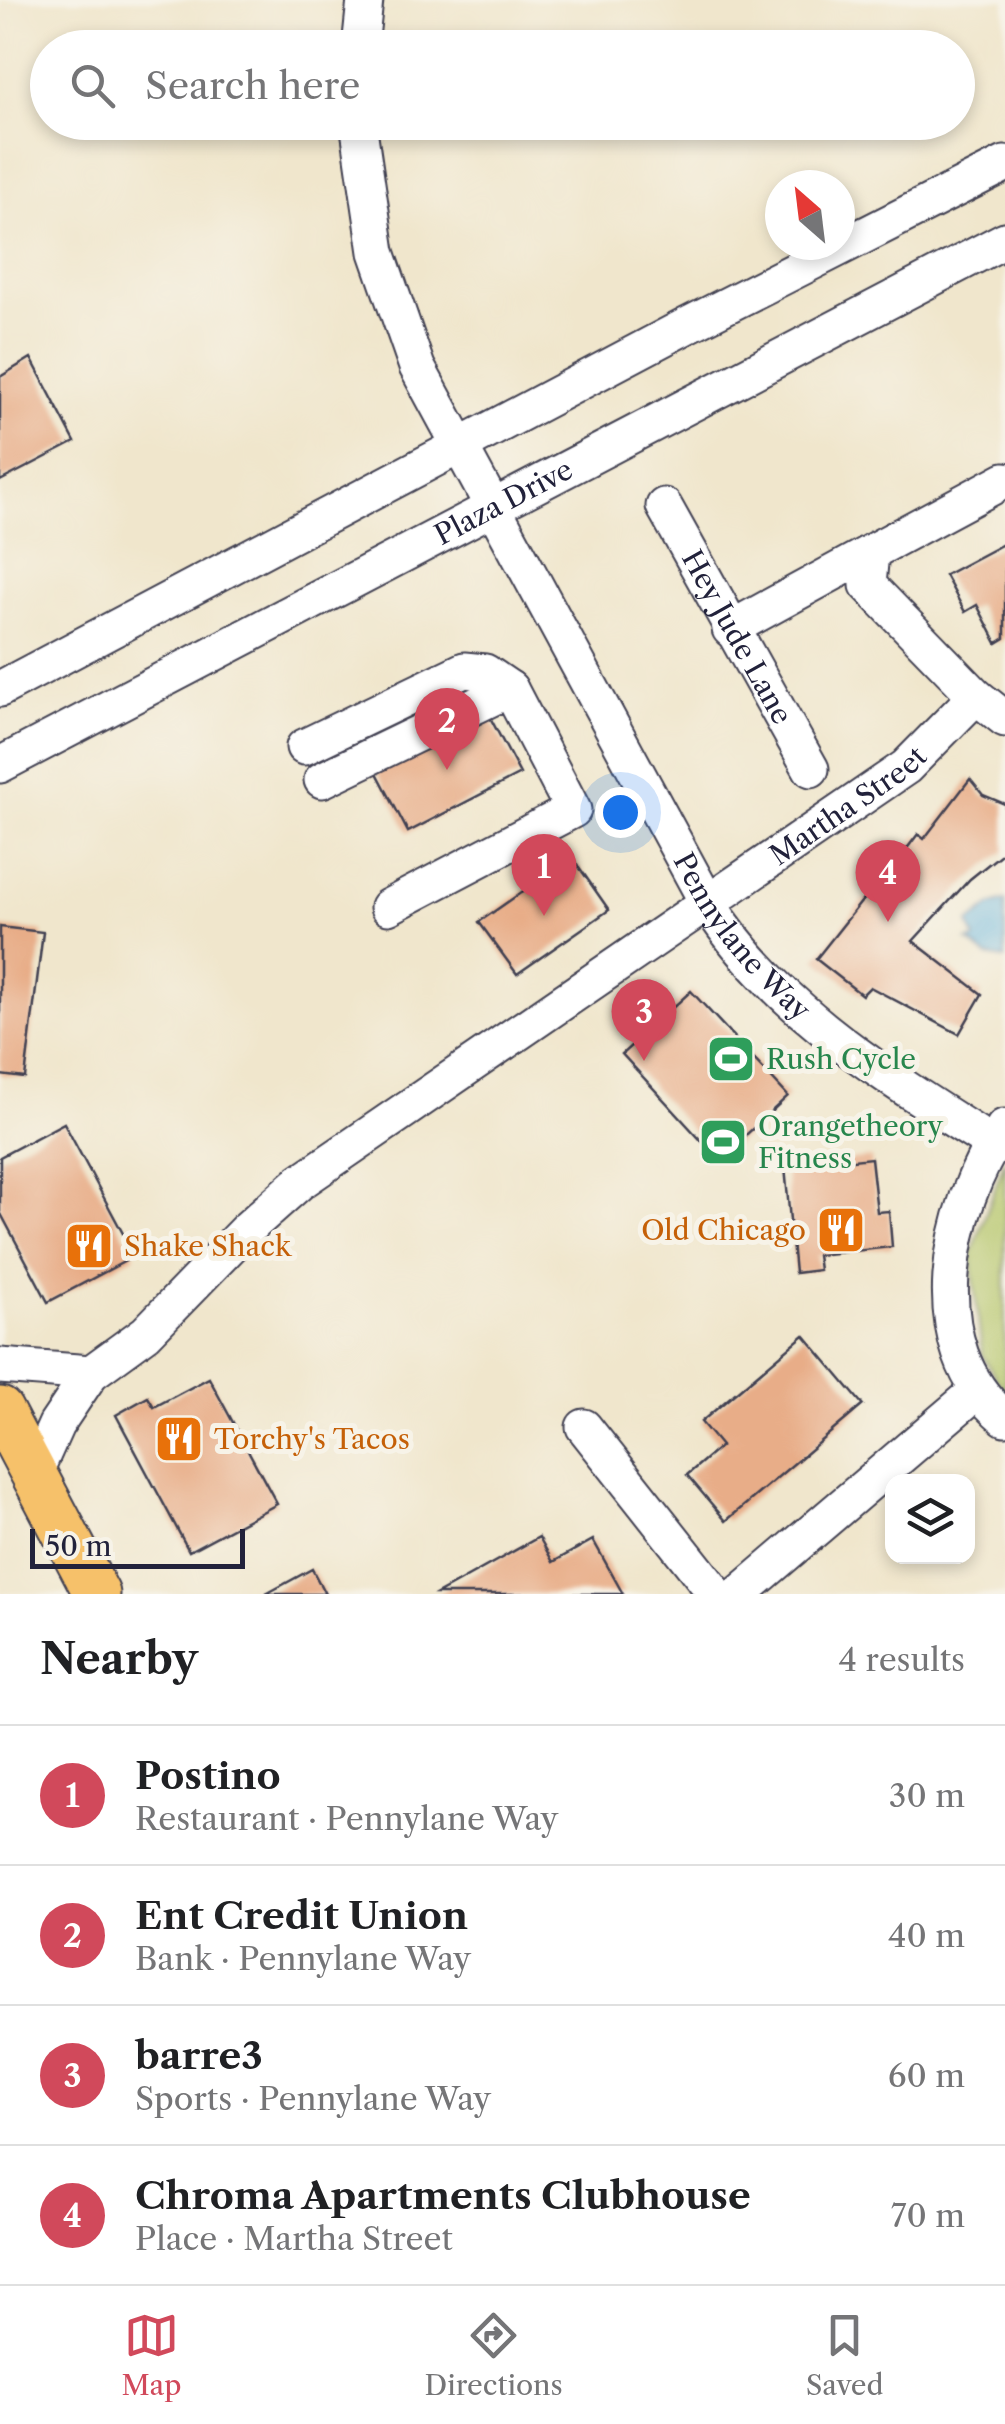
<!DOCTYPE html>
<html lang="en">
<head>
<meta charset="utf-8">
<style>
  body { margin:0; font-family:"Libre Caslon Text",serif; background:#f6f6f6; color:#202124 }
  .controls { position:absolute; right:30px; bottom:30px; display:grid; overflow:hidden; border-radius:20px; box-shadow:0 5px 15px #0003 }
  .controls button { width:90px; height:90px; display:grid; place-items:center; padding:0; border:0; border-bottom:2px solid #e0e0e0; background:#fff; color:#202124; font:50px sans-serif }
  .compass { position:absolute; left:765px; top:170px; width:90px; height:90px; border-radius:50%; background:#fff; box-shadow:0 5px 15px #0003; rotate:332deg }
  .scale { position:absolute; left:30px; bottom:25px; width:215px; box-sizing:border-box; padding-left:10px; border:5px solid #22223b; border-top:0; font-size:28px; line-height:35px; white-space:nowrap; color:#22223b; -webkit-text-stroke:8px #f7f3e8; paint-order:stroke }
  .you { position:absolute; left:620px; top:812px; width:35px; height:35px; margin:-25px; border:8px solid #fff; border-radius:50%; background:#1a73e8; box-shadow:0 0 0 15px #1a73e833 }
  .badge { display:grid; place-items:center; width:65px; height:65px; border-radius:50%; background:#d1495b; color:#fff; font-size:32px; font-weight:700 }
  .pin { position:absolute; translate:-50% -82px; filter:drop-shadow(0 2px 5px #0008) }
  .pin::after { content:''; position:absolute; top:52px; width:35px; height:30px; background:inherit; clip-path:polygon(0 0,100% 0,50% 100%) }
  .list { margin:0; padding:0; list-style:none }
  h2 { display:flex; justify-content:space-between; align-items:center; height:130px; margin:0; padding:0 40px; font-size:42px }
  h2 small { font-size:32px; font-weight:400; color:#757577 }
  .list li { display:grid; grid-template-columns:65px 1fr auto; gap:30px; align-items:center; box-sizing:border-box; height:140px; padding:0 40px; border-top:2px solid #e0e0e0 }
  .list b { display:block; font-size:38px; white-space:nowrap }
  .list p { margin:0; font-size:32px; white-space:nowrap; color:#757577 }
  .list em { font-size:32px; font-style:normal; color:#757577 }
  .icon { flex:none; width:55px; height:55px; fill:none; stroke:currentColor; stroke-width:2; stroke-linecap:round; stroke-linejoin:round }
  .map { position:relative; flex:none; width:1005px; height:1594px; overflow:hidden }
  .search { position:absolute; background:#fff; box-shadow:0 5px 15px #0003; left:30px; right:30px; top:30px; height:110px; display:flex; align-items:center; gap:25px; box-sizing:border-box; padding:0 35px; border-radius:55px; color:#757577; font-size:38px }
  .sheet { height:690px; background:#fff }
  nav { display:flex; justify-content:space-around; align-items:center; box-sizing:border-box; height:140px; border-top:2px solid #e0e0e0; background:#fff; font-size:28px; color:#757577 }
  nav a { display:grid; justify-items:center; gap:5px }
  nav .on { color:#d1495b }
  .map>svg:first-child { display:block }
</style>
</head>
<body>
<div class="map">
<svg width="1005" height="1594" viewBox="0 0 1005 1594">
  <rect width="100%" height="100%" fill="#f7f3e8"/>
  <filter id="ink" filterUnits="userSpaceOnUse"><feTurbulence type="fractalNoise" baseFrequency=".01" numOctaves="2"/><feDisplacementMap in="SourceGraphic" scale="20" xChannelSelector="R" yChannelSelector="G"/><feConvolveMatrix kernelMatrix="1 2 1 2 8 2 1 2 1" color-interpolation-filters="sRGB"/></filter>
  <filter id="wash" filterUnits="userSpaceOnUse"><feTurbulence type="fractalNoise" baseFrequency=".0048" numOctaves="4" result="noise"/><feDisplacementMap in="SourceGraphic" scale="40" xChannelSelector="R" yChannelSelector="G"/><feGaussianBlur stdDeviation="2.25" result="paint"/><feColorMatrix in="noise" values="0 0 0 0 0 0 0 0 0 0 0 0 0 0 0 0 0 1.4 0 .05"/><feComposite in="paint" operator="in"/></filter>
  <g filter="url(#wash)">
    <rect width="100%" height="100%" fill="#f0e6cc"/>
    <!-- green -->
    <path fill="#b3c466" stroke="#6a7350" stroke-width="2.5" d="M 1005,1160 L 1005,1394 L 982,1355 L 971,1255 Z"/>
    <!-- water -->
    <path fill="#5fb0da" stroke="#40698a" stroke-width="2.5" d="M 1005,901 L 1005,959 L 987,956 L 968,941 L 975,939 L 969,923 L 990,906 Z"/>
    <g id="blocks">
      <!-- building -->
      <path fill="#e8ad88" d="M 31,358 L 75,442 L 0,481 L 0,377 Z
        M 1005,543 L 1005,638 L 997,643 L 977,605 L 965,612 L 945,575 Z
        M 413,698 L 433,735 L 485,708 L 520,774 L 408,832 L 374,767 L 401,752 L 382,715 Z
        M 970,779 L 983,795 L 1005,804 L 1005,851 L 970,879 L 913,941 L 982,994 L 959,1034 L 870,987 L 862,995 L 816,959 L 862,901 L 876,890 L 881,894 L 899,871 L 893,867 L 918,834 L 924,839 Z
        M 572,857 L 609,910 L 517,974 L 479,922 Z
        M 0,927 L 43,932 L 25,1078 L 0,1075 Z
        M 691,991 L 788,1096 L 719,1160 L 622,1054 Z
        M 64,1123 L 135,1256 L 48,1302 L 0,1212 L 0,1157 Z
        M 871,1158 L 877,1212 L 889,1211 L 892,1247 L 817,1255 L 819,1270 L 795,1273 L 785,1167 Z
        M 804,1335 L 863,1405 L 726,1521 L 687,1475 L 721,1446 L 701,1422 Z
        M 209,1378 L 277,1504 L 189,1551 L 116,1415 L 148,1397 L 154,1407 Z
        M 539,1537 L 553,1562 L 593,1540 L 623,1594 L 437,1594 Z
        M 312,1569 L 325,1594 L 266,1594 Z"/>
    </g>
  </g>
  <g filter="url(#ink)">
    <use href="#blocks" fill-opacity="0" stroke="#413f51" stroke-width="2.5"/>
    <g fill="none" stroke-linecap="round" stroke-linejoin="round">
      <!-- minor casing -->
      <g stroke="#413f51" stroke-width="39">
        <g id="minor">
          <path d="M 360,48 L 365,0"/>
          <path id="s1" d="M 358,122 L 377,252 L 417,367 L 707,902 C 776,1011 886,1076 992,1144"/>
          <path id="s2" d="M 664,506 L 811,769"/>
          <path d="M 730,629 L 871,552"/>
          <path d="M 0,689 L 688,325 L 1005,164"/>
          <path d="M 976,696 L 1005,719"/>
          <path d="M 304,747 L 464,670 L 485,672 L 510,689 L 573,810 L 388,907"/>
          <path id="s3" d="M 0,765 L 1005,240"/>
          <path d="M 322,780 L 510,689"/>
          <path d="M 1004,1127 C 947,1209 919,1347 1005,1418"/>
          <path d="M 0,1366 L 91,1373"/>
          <path d="M 584,1427 L 716,1594"/>
          <path id="s4" d="M 34,1474 L 56,1425 L 91,1373 L 146,1333 L 247,1229 L 300,1182 L 906,767 L 976,696 L 868,585 L 871,552 L 1005,480"/>
          <path d="M 739,1594 L 976,1392"/>
        </g>
      </g>
      <!-- major casing -->
      <g stroke="#413f51" stroke-width="49">
        <path id="major" d="M 0,1410 L 97,1594"/>
      </g>
      <!-- minor -->
      <use href="#minor" stroke="#fff" stroke-width="35"/>
      <!-- major -->
      <use href="#major" stroke="#f6c16b" stroke-width="45"/>
    </g>
  </g>
  <!-- icons -->
  <defs>
    <g id="stadium-square" transform="scale(2.5)"><rect x="-9" y="-9" width="18" height="18" rx="4" fill="#2e9e5b" stroke="#f7f3e8"/><path d="M0-5a6.5 5 0 1 0 0 10a6.5 5 0 1 0 0-10ZM-3.5-1.8h7v3.6h-7Z" fill="#fff"/></g>
    <g id="restaurant-square" transform="scale(2.5)"><rect x="-9" y="-9" width="18" height="18" rx="4" fill="#e8710a" stroke="#f7f3e8"/><path d="M-5-6h1v4h1v-4h1v4h1v-4h1v5L-1.5 .5V6h-2V.5L-5-1ZM5-6V6H3V1.5H1.5Q1.5-4 5-6Z" fill="#fff"/></g>
  </defs>
  <g fill-rule="evenodd">
    <use href="#stadium-square" x="731" y="1059"/>
    <use href="#stadium-square" x="723" y="1142"/>
    <use href="#restaurant-square" x="841" y="1230"/>
    <use href="#restaurant-square" x="89" y="1246"/>
    <use href="#restaurant-square" x="179" y="1439"/>
  </g>
  <g text-anchor="middle" dominant-baseline="central" stroke-width="10" stroke-linejoin="round" paint-order="stroke">
    <!-- street labels -->
    <g font-size="28" fill="#22223b" stroke="#f7f3e8">
      <text stroke="none"><textPath href="#s3" startOffset="568">Plaza Drive</textPath></text>
      <text stroke="none"><textPath href="#s2" startOffset="150">Hey Jude Lane</textPath></text>
      <text stroke="none"><textPath href="#s4" startOffset="1065">Martha Street</textPath></text>
      <text stroke="none"><textPath href="#s1" startOffset="910">Pennylane Way</textPath></text>
    </g>
    <!-- leisure labels -->
    <g font-size="28" fill="#27864d" stroke="#f7f3e8" text-anchor="start">
      <text x="766" y="1059">Rush Cycle</text>
      <text x="758" y="1126">Orangetheory<tspan x="758" dy="32">Fitness</tspan></text>
    </g>
    <!-- food labels -->
    <g font-size="28" fill="#c56008" stroke="#f7f3e8" text-anchor="start">
      <text x="806" y="1230" text-anchor="end">Old Chicago</text>
      <text x="124" y="1246">Shake Shack</text>
      <text x="214" y="1439">Torchy's Tacos</text>
    </g>
  </g>
</svg>
<div class="controls">
<button><svg class="icon" aria-label="layers" viewBox="0 0 24 24"><path d="M12 4l9 5-9 5-9-5zM3 14l9 5 9-5"/></svg></button>
</div>
<svg class="compass" viewBox="-18 -18 36 36"><path d="M0-13l5 13h-10z" fill="#e53935"/><path d="M0 13l5-13h-10z" fill="#757577"/></svg>
<div class="scale">50 m</div>
<div class="you"></div>
<div class="pin badge" style="left:544px;top:916px">1</div>
<div class="pin badge" style="left:447px;top:770px">2</div>
<div class="pin badge" style="left:644px;top:1061px">3</div>
<div class="pin badge" style="left:888px;top:922px">4</div>
<div class="search"><svg class="icon" aria-label="search" viewBox="0 0 24 24"><circle cx="10" cy="10" r="6"/><path d="M15 15l6 6"/></svg>Search here</div>
</div>
<section class="sheet">
<h2>Nearby<small>4 results</small></h2>
<ul class="list">
<li><span class="badge">1</span><div><b>Postino</b><p>Restaurant · Pennylane Way</p></div><em>30 m</em></li>
<li><span class="badge">2</span><div><b>Ent Credit Union</b><p>Bank · Pennylane Way</p></div><em>40 m</em></li>
<li><span class="badge">3</span><div><b>barre3</b><p>Sports · Pennylane Way</p></div><em>60 m</em></li>
<li><span class="badge">4</span><div><b>Chroma Apartments Clubhouse</b><p>Place · Martha Street</p></div><em>70 m</em></li>
</ul>
</section>
<nav>
<a class="on"><svg class="icon" aria-label="map" viewBox="0 0 24 24"><path d="M3 6l6-2 6 2 6-2v14l-6 2-6-2-6 2zM9 4v14M15 6v14"/></svg>Map</a>
<a><svg class="icon" aria-label="directions" viewBox="0 0 24 24"><path d="M12 3l9 9-9 9-9-9zM9 14v-3h6M13 9l2 2-2 2"/></svg>Directions</a>
<a><svg class="icon" aria-label="saved" viewBox="0 0 24 24"><path d="M7 4h10v16l-5-4-5 4z"/></svg>Saved</a>
</nav>
</body>
</html>
